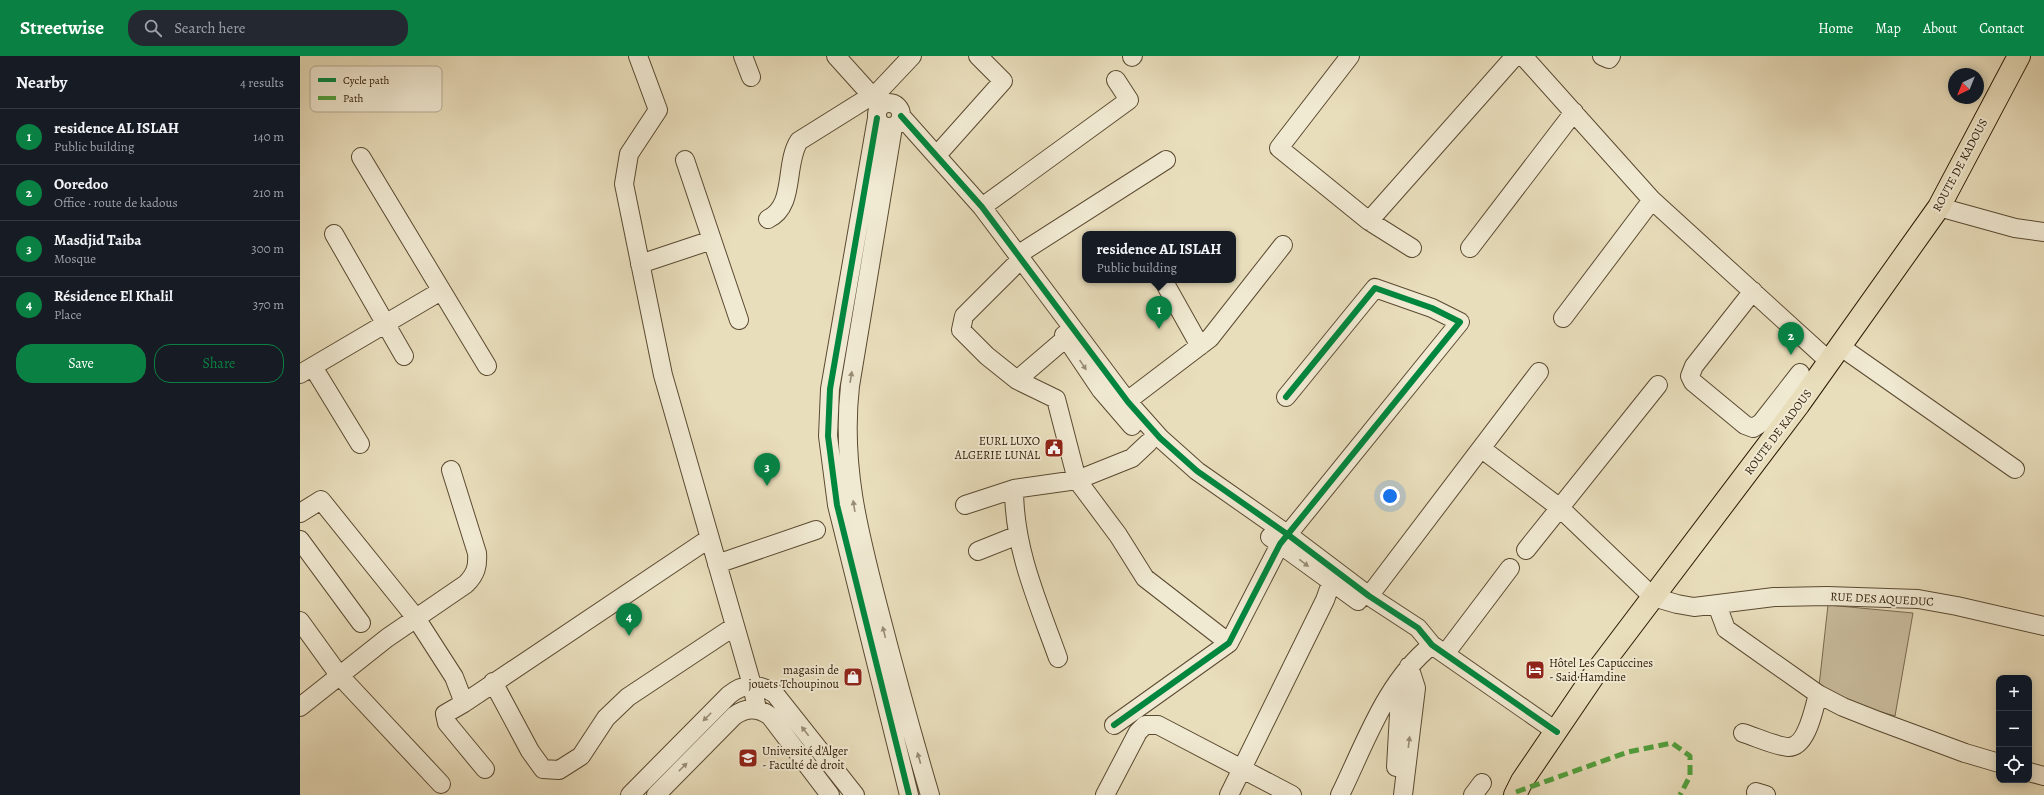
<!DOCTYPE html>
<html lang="en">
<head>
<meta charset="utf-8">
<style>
  body { margin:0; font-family:Alegreya,serif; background:#242831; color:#f1f3f6 }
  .controls { position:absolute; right:12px; bottom:12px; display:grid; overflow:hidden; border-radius:8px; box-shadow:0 2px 10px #0003 }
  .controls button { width:36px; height:36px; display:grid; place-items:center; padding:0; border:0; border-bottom:1px solid #363941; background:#171b24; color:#f1f3f6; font:20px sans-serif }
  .compass { position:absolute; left:1648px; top:12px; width:36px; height:36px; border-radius:50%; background:#171b24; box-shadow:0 2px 10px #0003; rotate:223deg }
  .you { position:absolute; left:1090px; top:440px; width:14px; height:14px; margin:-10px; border:3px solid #fff; border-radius:50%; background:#1a73e8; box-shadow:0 0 0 6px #1a73e833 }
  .badge { display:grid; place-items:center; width:26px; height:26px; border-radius:50%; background:#0b8043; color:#fff; font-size:13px; font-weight:700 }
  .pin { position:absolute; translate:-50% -33px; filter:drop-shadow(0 1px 2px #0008) }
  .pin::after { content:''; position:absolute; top:21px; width:14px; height:12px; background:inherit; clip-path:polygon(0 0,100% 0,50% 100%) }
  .popup { position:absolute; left:782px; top:175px; width:154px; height:52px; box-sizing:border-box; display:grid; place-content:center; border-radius:8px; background:#171b24; filter:drop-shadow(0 1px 3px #0005); font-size:13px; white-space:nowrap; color:#9ea1a6 }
  .popup b { font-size:15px; color:#f1f3f6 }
  .popup::after { content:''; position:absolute; left:50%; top:100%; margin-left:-8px; border:8px solid transparent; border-top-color:#171b24 }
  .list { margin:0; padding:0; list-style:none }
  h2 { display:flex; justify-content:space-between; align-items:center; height:52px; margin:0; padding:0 16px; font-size:17px }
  h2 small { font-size:13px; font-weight:400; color:#9ea1a6 }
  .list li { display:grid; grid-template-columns:26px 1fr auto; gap:12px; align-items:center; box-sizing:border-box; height:56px; padding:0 16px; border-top:1px solid #363941 }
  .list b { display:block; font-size:15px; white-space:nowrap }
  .list p { margin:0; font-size:13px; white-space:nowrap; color:#9ea1a6 }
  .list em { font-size:13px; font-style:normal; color:#9ea1a6 }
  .actions { display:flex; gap:8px; padding:12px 16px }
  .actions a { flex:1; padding:9px 0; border:1px solid #0b8043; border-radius:16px; text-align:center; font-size:14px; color:#0b8043 }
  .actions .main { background:#0b8043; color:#fff }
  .icon { flex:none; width:22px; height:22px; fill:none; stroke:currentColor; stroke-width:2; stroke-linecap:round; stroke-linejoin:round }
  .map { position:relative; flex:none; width:1744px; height:739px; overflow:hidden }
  header { display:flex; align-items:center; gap:24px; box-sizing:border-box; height:56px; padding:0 20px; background:#0b8043; color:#fff }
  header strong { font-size:19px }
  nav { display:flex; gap:22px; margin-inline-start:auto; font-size:14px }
  .search { width:280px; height:36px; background:#242831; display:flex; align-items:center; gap:10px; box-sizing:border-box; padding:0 14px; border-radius:16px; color:#9ea1a6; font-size:15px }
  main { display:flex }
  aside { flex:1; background:#171b24 }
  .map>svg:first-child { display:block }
</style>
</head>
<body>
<header>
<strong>Streetwise</strong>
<div class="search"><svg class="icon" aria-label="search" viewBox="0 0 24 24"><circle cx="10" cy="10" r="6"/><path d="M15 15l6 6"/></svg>Search here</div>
<nav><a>Home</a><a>Map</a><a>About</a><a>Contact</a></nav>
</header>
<main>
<aside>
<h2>Nearby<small>4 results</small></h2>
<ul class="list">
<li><span class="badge">1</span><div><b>residence AL ISLAH</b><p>Public building</p></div><em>140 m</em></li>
<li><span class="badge">2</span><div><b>Ooredoo</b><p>Office · route de kadous</p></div><em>210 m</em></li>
<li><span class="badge">3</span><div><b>Masdjid Taiba</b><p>Mosque</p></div><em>300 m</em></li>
<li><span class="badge">4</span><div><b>Résidence El Khalil</b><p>Place</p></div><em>370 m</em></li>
</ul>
<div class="actions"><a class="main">Save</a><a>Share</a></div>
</aside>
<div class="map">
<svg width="1744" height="739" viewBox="0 0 1744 739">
  <rect width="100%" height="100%" fill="#e9debc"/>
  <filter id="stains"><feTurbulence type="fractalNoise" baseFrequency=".005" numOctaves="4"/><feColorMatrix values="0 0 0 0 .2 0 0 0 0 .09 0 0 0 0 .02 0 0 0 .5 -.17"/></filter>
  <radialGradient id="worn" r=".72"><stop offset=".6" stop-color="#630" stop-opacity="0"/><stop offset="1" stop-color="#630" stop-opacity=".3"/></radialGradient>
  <!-- green -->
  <path fill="#c9bc9d" stroke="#7a6a50" d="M 1528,549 L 1613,557 L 1595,660 L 1546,646 L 1519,630 Z"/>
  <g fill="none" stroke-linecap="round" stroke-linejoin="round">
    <!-- minor casing -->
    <g stroke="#5a4a31" stroke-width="20">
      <path id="minor" d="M 338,0 L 358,54 L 329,98 L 324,128 L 363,319 L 452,629 L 457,653
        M 443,0 L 451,21
        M 536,0 L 572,40 L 578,50
        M 1050,0 L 979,92 L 1069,165 L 1112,192
        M 1223,0 L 1352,144 L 1530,306
        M 1302,0 L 1309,3 L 1311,0
        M 832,1 L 833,0
        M577 59a12 12 0 1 1 24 0a12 12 0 1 1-24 0Z
        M 601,60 L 682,151 L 828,346 L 860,382 L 897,415 L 987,478 L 1069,540 L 1118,572 L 1132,589 L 1257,676
        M 577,62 L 530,333 L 528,380 L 537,449 L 609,739
        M 593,71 L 550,330 C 541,410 559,477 579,554 C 595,616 612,678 630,739
        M 637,99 L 703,25 L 678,0
        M 61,101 L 187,310
        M 385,104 L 439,264
        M 682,151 L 829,44 L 816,24
        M 1639,151 L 1715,172 L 1744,176
        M 468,163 C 496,150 484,108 499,85 L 579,35 L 612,0
        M 1069,165 L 1215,0
        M 34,178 L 104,300
        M 1170,192 L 1274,56
        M 719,198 L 866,104
        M 340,208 L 412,184
        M 714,210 L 664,260 L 661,274 L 687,300 L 717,324 L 756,343 L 777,424 L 818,479 L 845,522 L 929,587
        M 863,224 L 900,290
        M 1453,235 L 1394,310 L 1390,320 L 1393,326 L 1445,369 L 1453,372 L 1461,367 L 1500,317
        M 1263,262 L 1352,144
        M 764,279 L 801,334 L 832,370
        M 1541,291 L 1715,413
        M 13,311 L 60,388
        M 0,318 L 141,235
        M 717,324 L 766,282
        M 818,352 L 910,282 L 983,189
        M 1182,393 L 1260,452 L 1353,541 L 1377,548 L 1394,551 L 1474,541 L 1527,540 L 1618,543 L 1657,550 L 1744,570
        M 714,433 C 714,494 738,546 758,602
        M 665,449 L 714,433 L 777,424 L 832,402 L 848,387
        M 0,457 L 21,444 L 116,562 L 154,621 L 164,647 L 145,658 L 147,667 L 185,713
        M 970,481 L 1058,545
        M 0,484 L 61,567
        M 1226,494 L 1358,329
        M 678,495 L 718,479
        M 417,508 L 516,474
        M 1069,540 L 1239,316
        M 1417,549 L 1426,573 L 1518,638 L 1543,651 L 1576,664 L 1665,697 L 1699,707
        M 0,565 L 39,619 L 141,728
        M 1145,598 L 1210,512
        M 193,626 L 230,695 L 243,713 L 259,714 L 281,700 L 306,662 L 328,641 L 435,570
        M 164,647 L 410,482
        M 0,651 L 87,582 L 166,528 C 176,518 178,510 177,497 L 151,414
        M 814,669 L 929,587 L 980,488 L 1160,266 L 1132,252 L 1075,232 L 986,341
        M 1443,677 C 1456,681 1475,690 1488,691 C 1507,692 1514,652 1518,638
        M 1096,711 L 1101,623
        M 1729,716 L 1744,720
        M 1456,736 L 1466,739
        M 330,739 L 429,639 C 444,627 459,627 475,638 L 555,739
        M 356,739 L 434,660 C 446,651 458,651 470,660 L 530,739
        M 805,739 L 838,676 L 845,669 L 858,669 L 992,739
        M 929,739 L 1025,544 L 1031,527
        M 1040,739 C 1065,688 1086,625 1132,589
        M 1103,739 L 1116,632 L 1109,610
        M 1173,739 L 1182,727"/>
    </g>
    <!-- major casing -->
    <g stroke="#2b1803" stroke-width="24">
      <path id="major" d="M 1215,739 L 1222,725 L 1294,619 L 1499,348 L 1639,151 L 1719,0"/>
    </g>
    <!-- minor -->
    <use href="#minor" stroke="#f1ead3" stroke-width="18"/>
    <!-- major -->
    <use href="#major" stroke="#e9debc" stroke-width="22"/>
    <!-- quiet -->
    <path stroke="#51a13d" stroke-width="5" stroke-dasharray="10 5" stroke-linecap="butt" d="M 1216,736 L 1328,696 L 1372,687 L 1390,700 L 1390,720 L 1380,739"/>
    <!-- cycleway casing -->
    <g stroke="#f1ead3" stroke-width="8">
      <path id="cycleway" d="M 601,60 L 682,151 L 828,346 L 860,382 L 897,415 L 987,478 L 1069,540 L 1118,572 L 1132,589 L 1257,676
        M 577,62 L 530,333 L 528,380 L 537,449 L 609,739
        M 814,669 L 929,587 L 980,488 L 1160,266 L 1132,252 L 1075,232 L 986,341"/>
    </g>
    <!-- cycleway -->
    <use href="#cycleway" stroke="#00873e" stroke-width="6"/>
  </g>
  <!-- one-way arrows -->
  <defs><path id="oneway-solid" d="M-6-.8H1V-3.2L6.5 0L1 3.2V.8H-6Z"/></defs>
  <g fill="#988c75">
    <use href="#oneway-solid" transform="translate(783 309) rotate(56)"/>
    <use href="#oneway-solid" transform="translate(551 321) rotate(-81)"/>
    <use href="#oneway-solid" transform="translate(554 450) rotate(-99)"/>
    <use href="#oneway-solid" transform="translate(1004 507) rotate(37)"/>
    <use href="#oneway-solid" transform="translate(584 576) rotate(-104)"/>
    <use href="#oneway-solid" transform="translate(407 661) rotate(135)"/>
    <use href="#oneway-solid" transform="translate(505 675) rotate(-128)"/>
    <use href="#oneway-solid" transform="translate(1109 686) rotate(-83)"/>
    <use href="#oneway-solid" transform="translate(619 702) rotate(-106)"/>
    <use href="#oneway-solid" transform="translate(383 711) rotate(-45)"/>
  </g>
  <!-- icons -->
  <defs>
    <g id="civic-square" transform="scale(1)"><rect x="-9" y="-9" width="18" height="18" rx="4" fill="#8f2418" stroke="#f1ead3"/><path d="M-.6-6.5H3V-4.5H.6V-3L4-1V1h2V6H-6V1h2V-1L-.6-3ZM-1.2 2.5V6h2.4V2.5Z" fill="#fff"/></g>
    <g id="hotel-square" transform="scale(1)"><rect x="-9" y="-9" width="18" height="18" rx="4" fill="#8f2418" stroke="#f1ead3"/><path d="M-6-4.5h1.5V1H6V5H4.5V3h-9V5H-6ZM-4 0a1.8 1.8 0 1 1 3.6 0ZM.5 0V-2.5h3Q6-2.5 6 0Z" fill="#fff"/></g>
    <g id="shop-square" transform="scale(1)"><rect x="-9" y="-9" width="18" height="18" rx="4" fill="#8f2418" stroke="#f1ead3"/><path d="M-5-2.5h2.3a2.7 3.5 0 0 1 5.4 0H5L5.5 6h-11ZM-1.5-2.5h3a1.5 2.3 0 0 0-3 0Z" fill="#fff"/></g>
    <g id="university-square" transform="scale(1)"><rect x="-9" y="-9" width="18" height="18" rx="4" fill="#8f2418" stroke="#f1ead3"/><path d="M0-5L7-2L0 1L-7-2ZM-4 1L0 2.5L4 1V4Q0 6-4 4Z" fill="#fff"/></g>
  </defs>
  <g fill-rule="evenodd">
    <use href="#civic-square" x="754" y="392"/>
    <use href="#hotel-square" x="1235" y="614"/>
    <use href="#shop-square" x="553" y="621"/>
    <use href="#university-square" x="448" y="702"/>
  </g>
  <g text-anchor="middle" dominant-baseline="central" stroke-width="4" stroke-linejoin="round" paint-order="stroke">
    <!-- street labels -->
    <g font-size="12" fill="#2b1803" stroke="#f1ead3">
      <text transform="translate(1660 109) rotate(-62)">ROUTE DE KADOUS</text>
      <text transform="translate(1478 376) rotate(-53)">ROUTE DE KADOUS</text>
      <text transform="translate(1582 543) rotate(3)">RUE DES AQUEDUC</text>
    </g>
    <!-- poi labels -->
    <g font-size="12" fill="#2b1803" stroke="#f1ead3" text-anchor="end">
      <text x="740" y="385">EURL LUXO<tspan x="740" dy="14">ALGERIE LUNAL</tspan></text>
      <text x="1249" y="607" text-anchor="start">Hôtel Les Capuccines<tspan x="1249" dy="14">- Said Hamdine</tspan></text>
      <text x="539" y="614">magasin de<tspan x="539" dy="14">jouets Tchoupinou</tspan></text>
      <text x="462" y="695" text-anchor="start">Université d'Alger<tspan x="462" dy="14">- Faculté de droit</tspan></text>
    </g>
  </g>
  <!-- legend -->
  <rect x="10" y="10" width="132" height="46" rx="6" fill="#f1ead3" stroke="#b6ab95" stroke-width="1"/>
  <rect x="18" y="22" width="18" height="4" fill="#00873e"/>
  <rect x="18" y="40" width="18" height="4" fill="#51a13d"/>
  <g font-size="11" fill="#2b1803">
    <text x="43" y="28">Cycle path</text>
    <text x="43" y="46">Path</text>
  </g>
  <rect width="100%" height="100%" filter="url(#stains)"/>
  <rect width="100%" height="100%" fill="url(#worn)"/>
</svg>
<div class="controls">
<button>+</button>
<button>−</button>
<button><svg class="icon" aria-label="locate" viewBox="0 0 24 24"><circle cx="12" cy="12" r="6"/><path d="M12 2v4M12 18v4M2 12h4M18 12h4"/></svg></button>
</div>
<svg class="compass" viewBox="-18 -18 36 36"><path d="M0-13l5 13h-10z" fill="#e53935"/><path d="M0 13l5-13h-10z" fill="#9ea1a6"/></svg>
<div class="you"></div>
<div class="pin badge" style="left:859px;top:273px">1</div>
<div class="popup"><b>residence AL ISLAH</b>Public building</div>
<div class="pin badge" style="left:1491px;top:299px">2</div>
<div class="pin badge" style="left:467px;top:430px">3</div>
<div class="pin badge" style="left:329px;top:580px">4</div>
</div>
</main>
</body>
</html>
